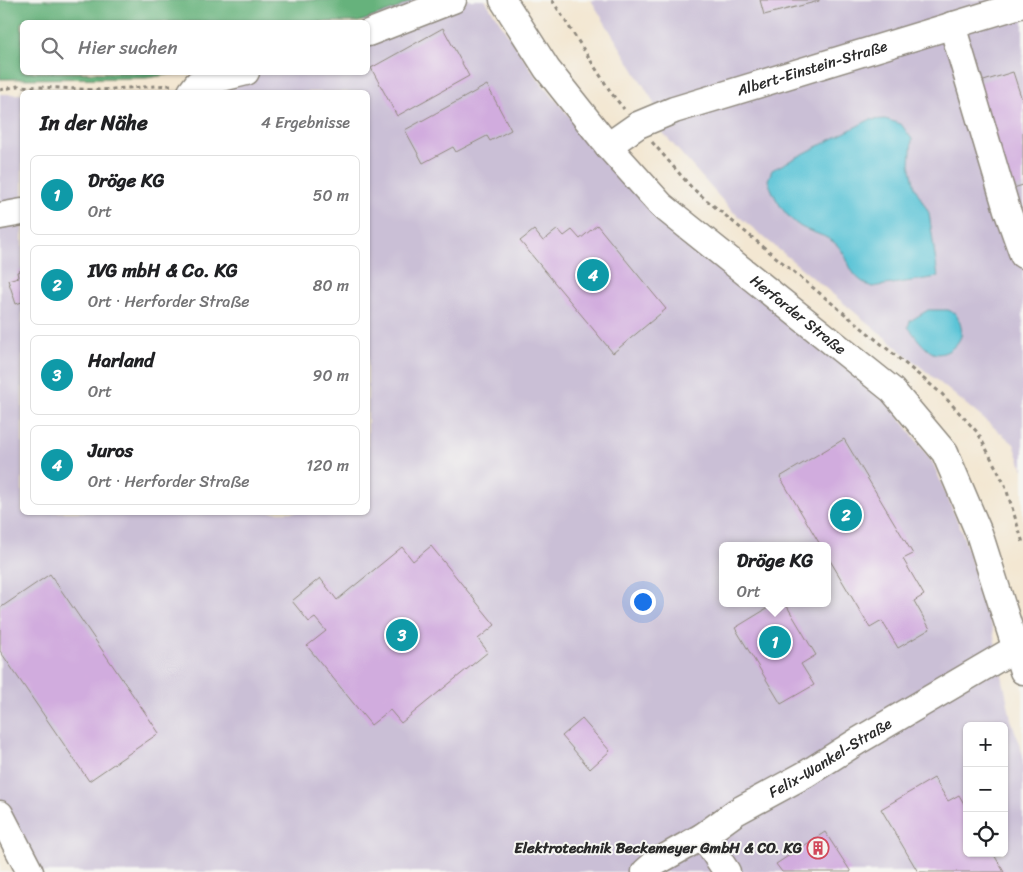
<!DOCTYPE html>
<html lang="de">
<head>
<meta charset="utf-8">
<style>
  body { margin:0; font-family:Sriracha,sans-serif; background:#f6f6f6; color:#202124 }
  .controls { position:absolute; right:15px; bottom:15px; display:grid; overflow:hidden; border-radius:8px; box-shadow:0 1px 4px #0004 }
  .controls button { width:45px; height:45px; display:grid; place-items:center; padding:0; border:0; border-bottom:1px solid #e0e0e0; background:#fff; color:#202124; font:25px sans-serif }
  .you { position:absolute; left:642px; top:601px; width:18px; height:18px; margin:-12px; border:4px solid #fff; border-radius:50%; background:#1a73e8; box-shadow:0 0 0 8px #1a73e833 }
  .badge { display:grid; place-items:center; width:32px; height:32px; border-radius:50%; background:#d1495b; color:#fff; font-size:16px; font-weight:700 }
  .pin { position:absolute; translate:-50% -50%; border:2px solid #fff; box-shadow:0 1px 5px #0006 }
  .popup { position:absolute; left:719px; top:542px; width:112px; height:65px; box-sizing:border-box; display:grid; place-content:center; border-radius:8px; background:#fff; filter:drop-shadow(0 1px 4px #0005); font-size:16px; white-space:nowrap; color:#757577 }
  .popup b { font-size:19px; color:#202124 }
  .popup::after { content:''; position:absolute; left:50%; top:100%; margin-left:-10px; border:10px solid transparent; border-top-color:#fff }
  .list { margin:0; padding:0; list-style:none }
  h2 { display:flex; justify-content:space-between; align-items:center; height:65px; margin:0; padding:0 20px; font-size:21px }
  h2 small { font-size:16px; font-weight:400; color:#757577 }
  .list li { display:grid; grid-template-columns:32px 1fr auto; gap:15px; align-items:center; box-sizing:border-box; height:80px; margin:0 10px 10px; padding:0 10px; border:1px solid #e0e0e0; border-radius:8px }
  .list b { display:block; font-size:19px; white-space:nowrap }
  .list p { margin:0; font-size:16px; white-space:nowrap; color:#757577 }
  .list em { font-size:16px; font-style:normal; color:#757577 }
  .icon { flex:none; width:28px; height:28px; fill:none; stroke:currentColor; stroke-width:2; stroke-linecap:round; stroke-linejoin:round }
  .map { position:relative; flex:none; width:1023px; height:872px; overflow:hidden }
  .search { position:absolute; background:#fff; box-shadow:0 1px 4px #0004; left:20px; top:20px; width:350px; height:55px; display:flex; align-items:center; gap:12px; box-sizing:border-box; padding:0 18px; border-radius:8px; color:#757577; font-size:19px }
  .panel { position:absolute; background:#fff; box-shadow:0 1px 4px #0004; left:20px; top:90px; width:350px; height:425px; border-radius:8px }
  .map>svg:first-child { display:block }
</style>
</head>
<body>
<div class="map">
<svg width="1023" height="872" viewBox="0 0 1023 872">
  <rect width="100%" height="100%" fill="#f6f6f2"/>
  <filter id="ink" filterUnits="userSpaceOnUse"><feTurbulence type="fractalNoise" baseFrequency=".02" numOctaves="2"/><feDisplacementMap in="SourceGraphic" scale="10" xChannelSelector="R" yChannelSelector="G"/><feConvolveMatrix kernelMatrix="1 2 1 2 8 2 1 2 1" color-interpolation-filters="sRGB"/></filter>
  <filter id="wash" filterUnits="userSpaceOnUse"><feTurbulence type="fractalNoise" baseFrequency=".0096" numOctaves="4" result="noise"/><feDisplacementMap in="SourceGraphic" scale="20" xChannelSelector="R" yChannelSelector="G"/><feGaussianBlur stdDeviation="1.12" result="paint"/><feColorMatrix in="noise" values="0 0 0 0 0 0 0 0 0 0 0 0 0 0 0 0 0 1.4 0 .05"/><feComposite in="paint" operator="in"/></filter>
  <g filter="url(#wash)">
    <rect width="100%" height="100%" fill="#f3e7d2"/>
    <!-- industrial -->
    <path fill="#cabfd6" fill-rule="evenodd" d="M 413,0 L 485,0 L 537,78 L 632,190 L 883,395 L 933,463 L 962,532 L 992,626 L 1011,719 L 1023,755 L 1023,872 L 38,872 L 0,798 L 0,94 L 22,94 L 22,512 L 368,512 L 368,92 L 191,92 L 193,73 L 368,72 L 368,22 L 359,22 L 398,8 ZM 722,546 L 828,546 L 828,603 L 722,603 ZM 967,726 L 1004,726 L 1004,853 L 967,853 Z
      M 591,0 L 1023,0 L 1023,470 L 1014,444 L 731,210 L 663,133 L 653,101 Z"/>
    <!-- forest -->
    <path fill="#66b27c" stroke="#486e54" d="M 0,0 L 413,0 L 398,8 L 359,22 L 22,22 L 22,72 L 179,73 L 146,78 L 0,79 Z"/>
    <!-- water -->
    <path fill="#5bc4d7" stroke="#437881" d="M 885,119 L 901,124 L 912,139 L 910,164 L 915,188 L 929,213 L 938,277 L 872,287 C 845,275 853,261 836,244 C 826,235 812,233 801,227 C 786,218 773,197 768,180 L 772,170 L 869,120 Z
      M 928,310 L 948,310 L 955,313 C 959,319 963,329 961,336 C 958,346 944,357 933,353 C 923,348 915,335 908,327 L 910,321 Z"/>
    <g id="blocks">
      <!-- building -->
      <path fill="#d1acde" d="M 760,0 L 819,0 L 819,1 L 764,15 Z
        M 443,28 L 469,76 L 397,116 L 371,68 Z
        M 1013,72 L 1023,103 L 1023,185 L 1010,189 L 974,84 Z
        M 487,85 L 511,130 L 490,141 L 487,136 L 456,152 L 453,147 L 423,163 L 405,130 Z
        M 597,225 L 666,309 L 613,353 L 520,241 L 534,230 L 543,241 L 558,229 L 564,236 L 572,230 L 580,239 Z
        M 22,270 L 22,302 L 16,304 L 8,280 L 18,277 L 17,272 Z
        M 844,439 L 913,554 L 903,559 L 924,595 L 914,601 L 930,629 L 898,648 L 882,621 L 870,628 L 828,557 L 828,546 L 821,546 L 780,477 Z
        M 431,546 L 495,625 L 478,639 L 488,652 L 401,723 L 390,710 L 371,725 L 307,646 L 326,631 L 315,618 L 309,622 L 292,601 L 320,578 L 337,600 L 402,547 L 413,561 Z
        M 50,574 L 159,733 L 89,781 L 0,651 L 0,608 Z
        M 776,603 L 785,603 L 816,655 L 801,664 L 814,685 L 781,704 L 735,628 Z
        M 582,719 L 610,751 L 590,769 L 562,736 Z
        M 934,778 L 948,801 L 959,795 L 967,809 L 967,853 L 993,853 L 1004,872 L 918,872 L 881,809 Z
        M 825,832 L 851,872 L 782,872 L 776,864 Z"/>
    </g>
  </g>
  <g filter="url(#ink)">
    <use href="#blocks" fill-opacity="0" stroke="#8f897e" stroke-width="1"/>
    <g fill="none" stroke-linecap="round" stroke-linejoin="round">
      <!-- minor casing -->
      <g stroke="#8f897e" stroke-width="29">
        <g id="minor">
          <path id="s1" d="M 503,0 L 547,69 L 608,146 L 661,205 L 892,390 L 945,453 L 979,533 L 1023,671"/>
          <path d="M 952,25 L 1007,210 L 1023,255"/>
          <path d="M 368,33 L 453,0"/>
          <path d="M 191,92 L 197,84 L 246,72"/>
          <path id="s2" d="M 608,146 L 638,125 L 674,110 L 1023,4"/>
          <path d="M 0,216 L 22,212"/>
          <path d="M 0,814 L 30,872"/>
          <path d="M 703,836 L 727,872"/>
          <path id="s3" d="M 645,872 L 655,863 L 703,836 L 736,812 L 806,774 L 858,741 L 1016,648 L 1023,645"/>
        </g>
      </g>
      <!-- path -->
      <path stroke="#8f897e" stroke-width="3" stroke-dasharray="4 4" stroke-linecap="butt" d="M 552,0 L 612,94 L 624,109
        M 0,90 L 18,86 L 99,90 L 171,85
        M 652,142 L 692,188 L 942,394 L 978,433 L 1005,485 L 1023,543"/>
      <!-- minor -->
      <use href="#minor" stroke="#fff" stroke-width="26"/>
    </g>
  </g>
  <!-- icons -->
  <defs>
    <g id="building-ring" transform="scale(1.125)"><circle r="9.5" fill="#f6f6f2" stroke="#d1495b" stroke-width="1.5"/><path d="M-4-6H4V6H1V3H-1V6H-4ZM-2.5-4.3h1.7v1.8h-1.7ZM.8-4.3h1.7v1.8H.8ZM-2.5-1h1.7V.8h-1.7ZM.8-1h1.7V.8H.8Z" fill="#d1495b"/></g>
  </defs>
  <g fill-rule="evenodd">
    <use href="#building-ring" x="818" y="848"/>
  </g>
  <g text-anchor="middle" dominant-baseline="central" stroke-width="4" stroke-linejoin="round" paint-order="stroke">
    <!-- street labels -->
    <g font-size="15" fill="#2b2b2b" stroke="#f6f6f2">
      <text stroke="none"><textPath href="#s2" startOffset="220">Albert-Einstein-Straße</textPath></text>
      <text stroke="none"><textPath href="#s1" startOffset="435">Herforder Straße</textPath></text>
      <text stroke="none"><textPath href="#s3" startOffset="218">Felix-Wankel-Straße</textPath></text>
    </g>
    <!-- poi labels -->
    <g font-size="15" font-weight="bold" fill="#2b2b2b" stroke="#f6f6f2" text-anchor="end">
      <text x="802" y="848">Elektrotechnik Beckemeyer GmbH &amp; CO. KG</text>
    </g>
  </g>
</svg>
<div class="controls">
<button>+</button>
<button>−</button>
<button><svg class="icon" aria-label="locate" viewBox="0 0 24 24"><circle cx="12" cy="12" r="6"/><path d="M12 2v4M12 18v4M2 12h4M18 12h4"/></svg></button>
</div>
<div class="you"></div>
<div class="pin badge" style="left:775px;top:642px;background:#0f9aa8">1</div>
<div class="popup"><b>Dröge KG</b>Ort</div>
<div class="pin badge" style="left:846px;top:515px;background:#0f9aa8">2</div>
<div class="pin badge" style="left:402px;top:635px;background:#0f9aa8">3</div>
<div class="pin badge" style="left:593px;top:275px;background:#0f9aa8">4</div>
<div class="search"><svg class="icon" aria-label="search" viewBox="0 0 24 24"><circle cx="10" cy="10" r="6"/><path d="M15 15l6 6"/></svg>Hier suchen</div>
<section class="panel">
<h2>In der Nähe<small>4 Ergebnisse</small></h2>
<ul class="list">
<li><span class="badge" style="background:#0f9aa8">1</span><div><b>Dröge KG</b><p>Ort</p></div><em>50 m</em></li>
<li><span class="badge" style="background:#0f9aa8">2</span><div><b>IVG mbH &amp; Co. KG</b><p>Ort · Herforder Straße</p></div><em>80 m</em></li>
<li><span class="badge" style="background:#0f9aa8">3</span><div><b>Harland</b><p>Ort</p></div><em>90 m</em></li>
<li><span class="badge" style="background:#0f9aa8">4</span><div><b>Juros</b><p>Ort · Herforder Straße</p></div><em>120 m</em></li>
</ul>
</section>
</div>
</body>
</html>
